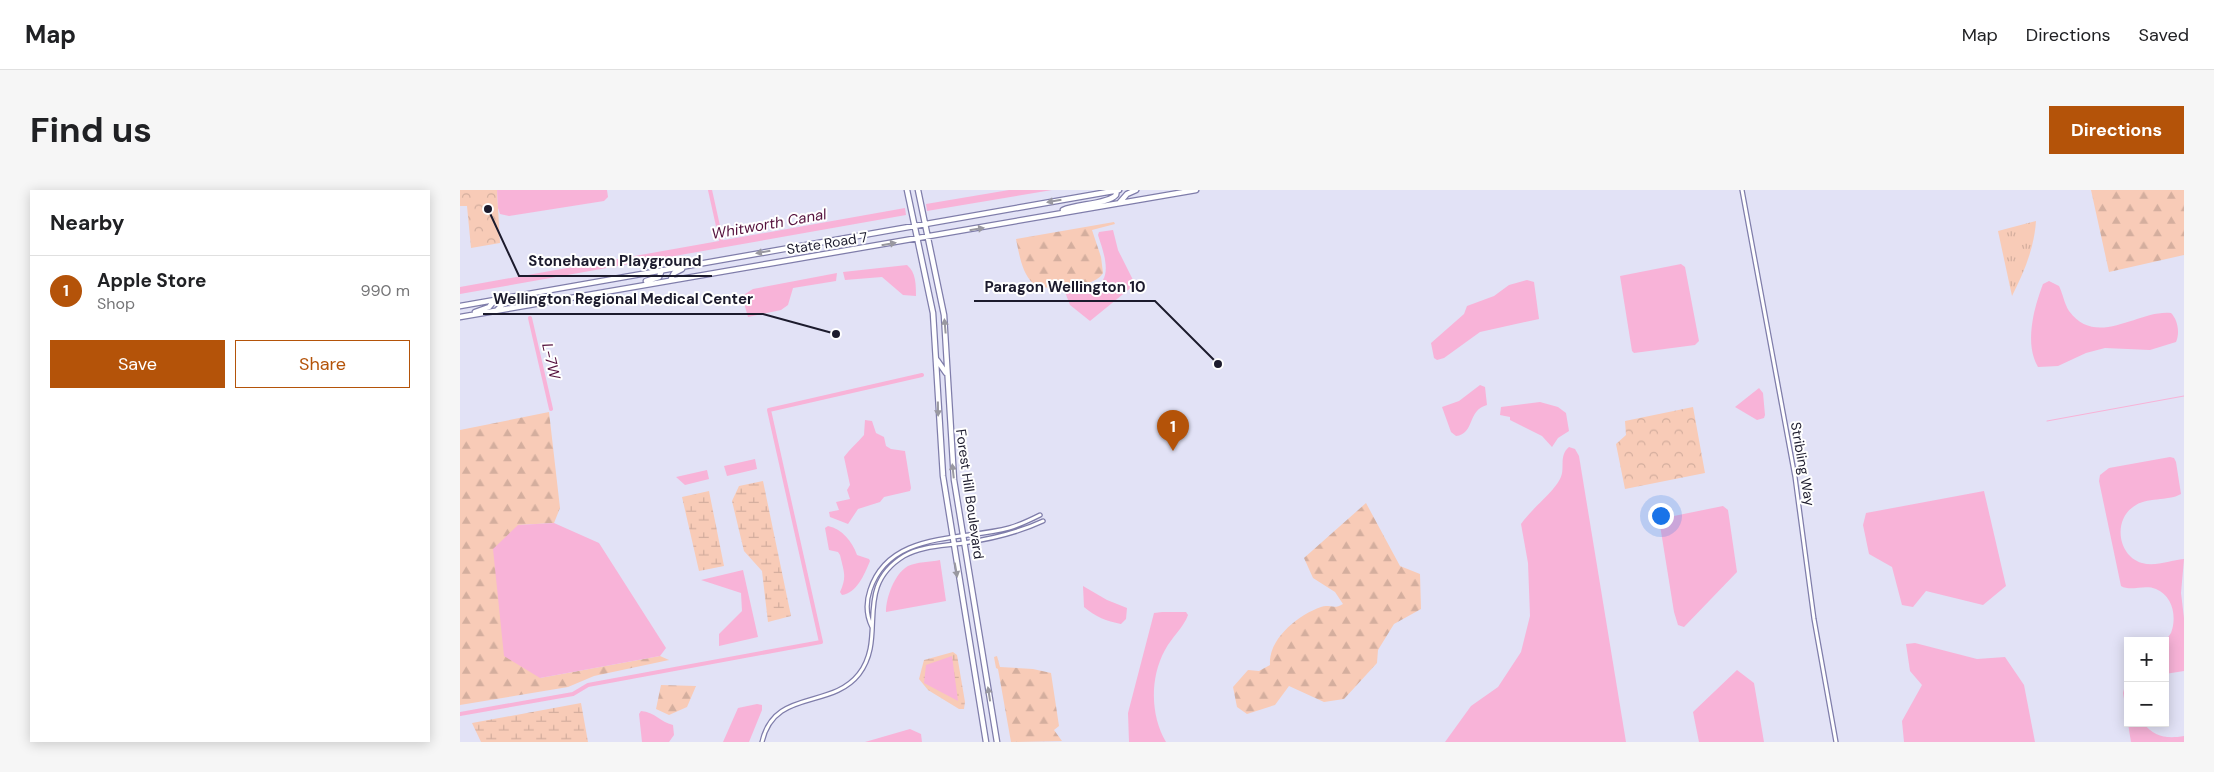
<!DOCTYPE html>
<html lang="en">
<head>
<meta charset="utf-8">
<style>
  body { margin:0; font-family:"DM Sans",sans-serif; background:#f6f6f6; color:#202124 }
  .controls { position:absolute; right:15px; bottom:15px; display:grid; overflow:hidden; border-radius:0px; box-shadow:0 2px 12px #0003 }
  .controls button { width:45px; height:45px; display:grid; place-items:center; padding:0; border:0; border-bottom:1px solid #e0e0e0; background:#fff; color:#202124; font:25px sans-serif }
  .you { position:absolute; left:1200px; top:325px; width:18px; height:18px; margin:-12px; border:4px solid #fff; border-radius:50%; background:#1a73e8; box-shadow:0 0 0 8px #1a73e833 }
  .badge { display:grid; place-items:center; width:32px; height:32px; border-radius:50%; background:#b45309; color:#fff; font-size:16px; font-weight:700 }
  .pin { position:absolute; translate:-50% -41px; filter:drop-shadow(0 1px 2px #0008) }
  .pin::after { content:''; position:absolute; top:26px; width:18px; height:15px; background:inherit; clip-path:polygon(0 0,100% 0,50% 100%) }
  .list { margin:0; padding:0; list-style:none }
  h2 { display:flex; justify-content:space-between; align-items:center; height:65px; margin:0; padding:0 20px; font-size:21px }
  h2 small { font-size:16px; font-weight:400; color:#757577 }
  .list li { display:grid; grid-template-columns:32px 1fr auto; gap:15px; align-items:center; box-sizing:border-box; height:70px; padding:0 20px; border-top:1px solid #e0e0e0 }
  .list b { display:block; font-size:19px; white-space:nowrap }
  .list p { margin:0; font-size:16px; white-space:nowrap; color:#757577 }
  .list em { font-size:16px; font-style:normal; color:#757577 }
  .actions { display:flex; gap:10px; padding:15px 20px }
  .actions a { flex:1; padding:11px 0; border:1px solid #b45309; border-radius:0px; text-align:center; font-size:18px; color:#b45309 }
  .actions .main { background:#b45309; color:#fff }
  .map { position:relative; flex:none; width:1724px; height:552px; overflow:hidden; border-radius:0px }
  header { display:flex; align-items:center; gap:30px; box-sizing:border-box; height:70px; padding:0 25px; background:#fff; border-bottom:1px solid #e0e0e0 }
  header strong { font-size:24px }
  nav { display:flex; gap:28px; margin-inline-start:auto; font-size:18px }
  .intro { display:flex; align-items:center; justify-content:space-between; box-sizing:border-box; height:120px; padding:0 30px }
  h1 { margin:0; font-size:35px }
  .button { padding:12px 22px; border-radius:0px; background:#b45309; color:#fff; font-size:18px; font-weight:700 }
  main { display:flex; gap:30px; padding:0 30px }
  aside { flex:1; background:#fff; border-radius:0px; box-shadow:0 2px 12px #0003 }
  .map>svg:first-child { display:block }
</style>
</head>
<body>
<header>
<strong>Map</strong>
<nav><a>Map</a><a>Directions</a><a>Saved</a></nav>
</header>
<div class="intro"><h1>Find us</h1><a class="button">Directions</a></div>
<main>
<aside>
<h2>Nearby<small></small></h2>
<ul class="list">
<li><span class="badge">1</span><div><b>Apple Store</b><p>Shop</p></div><em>990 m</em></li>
</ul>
<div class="actions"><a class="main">Save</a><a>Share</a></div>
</aside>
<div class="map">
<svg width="1724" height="552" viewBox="0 0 1724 552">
  <defs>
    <pattern id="grass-tufts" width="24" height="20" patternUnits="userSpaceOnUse" patternTransform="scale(1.25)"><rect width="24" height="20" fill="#f8cbb7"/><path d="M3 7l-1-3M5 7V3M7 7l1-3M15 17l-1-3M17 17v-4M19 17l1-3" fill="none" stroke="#d4ae9e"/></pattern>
    <pattern id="forest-firs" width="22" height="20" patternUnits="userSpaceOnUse" patternTransform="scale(1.25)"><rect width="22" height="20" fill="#f8cbb7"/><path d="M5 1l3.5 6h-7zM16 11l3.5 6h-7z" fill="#d4ae9e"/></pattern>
    <pattern id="wetland-marsh" width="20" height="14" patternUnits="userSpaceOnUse" patternTransform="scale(1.25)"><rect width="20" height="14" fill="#f8cbb7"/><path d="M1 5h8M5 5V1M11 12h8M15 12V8" fill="none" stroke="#d4ae9e"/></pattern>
    <pattern id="park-crowns" width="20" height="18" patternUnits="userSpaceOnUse" patternTransform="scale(1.25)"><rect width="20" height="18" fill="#f8cbb7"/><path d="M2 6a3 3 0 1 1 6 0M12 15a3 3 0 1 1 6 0" fill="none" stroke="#d4ae9e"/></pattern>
  </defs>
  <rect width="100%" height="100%" fill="#e2e2f6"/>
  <!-- grass -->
  <path fill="url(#grass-tufts)" d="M 1576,31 C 1574,59 1564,82 1552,106 L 1538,41 Z"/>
  <!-- forest -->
  <path fill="url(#forest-firs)" d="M 1631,0 L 1724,0 L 1724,65 L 1649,82 Z
    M 654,32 L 655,34 L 632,40 L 641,67 L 643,83 C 635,98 586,103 573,93 C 562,84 559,63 556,49 Z
    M 89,222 L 100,318 L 94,333 L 58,335 L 80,488 L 200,466 L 209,470 L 134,486 L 108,497 L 0,515 L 0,240 Z
    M 906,313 L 940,376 L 960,384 L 961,419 L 934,434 L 918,460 L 917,473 L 884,509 L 864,512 L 829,496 L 815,515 L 787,524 L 777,517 L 773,497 L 788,480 L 799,481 L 810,475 C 808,449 838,425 861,417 C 869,414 874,420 883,414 L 875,402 L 853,388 L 844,368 Z
    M 537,466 L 540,477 L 573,479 L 591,483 L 599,536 L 594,540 L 602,551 L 551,552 L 538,479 L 536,478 L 534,467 Z
    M 201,495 L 236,496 L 227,517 L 209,525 L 196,519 Z"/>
  <!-- wetland -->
  <path fill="url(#wetland-marsh)" d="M 303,291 L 331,426 L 308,432 L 302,381 L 284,361 L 272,311 L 279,296 Z
    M 249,301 L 264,376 L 239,381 L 222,307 Z
    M 493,462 L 497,465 L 505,512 L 504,519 L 499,519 L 468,500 L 459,489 L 464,470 Z
    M 121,513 L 128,552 L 21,552 L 12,533 Z"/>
  <!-- park -->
  <path fill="url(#park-crowns)" d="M 0,0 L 37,0 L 40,53 L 11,58 L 7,16 L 0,16 Z
    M 1233,217 L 1245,283 L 1165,299 L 1156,254 L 1166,245 L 1165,231 Z"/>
  <!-- water -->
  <path fill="#f8b3d8" d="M 37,0 L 147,0 L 148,7 L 144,11 L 49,26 L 40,24 L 38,18 Z
    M 549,0 L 592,0 L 467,21 L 466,14 Z
    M 445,18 L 446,25 L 0,104 L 0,97 Z
    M 653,40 L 658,60 L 674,92 L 673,96 L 630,131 L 610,115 L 605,102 C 614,99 624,101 633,98 C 655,90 643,61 638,45 L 639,42 Z
    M 1221,74 L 1225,77 L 1239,151 L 1235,155 L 1174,163 L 1172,161 L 1160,86 Z
    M 447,75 C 456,82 456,95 456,106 L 443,105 L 422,87 L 385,90 L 383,82 Z
    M 377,83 L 376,91 L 333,98 L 328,115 L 321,120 L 288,127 L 282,106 L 293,99 Z
    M 1067,90 L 1074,92 L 1079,129 L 1020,142 L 984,168 L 977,170 L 974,168 L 971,153 L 1004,124 L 1007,116 L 1034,106 L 1049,95 Z
    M 1589,91 L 1599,96 C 1603,104 1604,113 1609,121 C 1637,159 1679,119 1711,123 C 1718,130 1720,143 1716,152 L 1690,160 L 1645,158 L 1626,163 L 1598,176 L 1578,177 C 1564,153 1574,118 1583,94 Z
    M 1020,195 L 1025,197 L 1027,215 C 1007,220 1015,244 996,246 L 991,242 L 982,217 L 999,211 Z
    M 1299,198 L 1303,203 L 1305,225 L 1304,228 L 1297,230 L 1275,217 Z
    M 1080,212 L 1098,217 L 1106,223 L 1109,241 L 1098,248 L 1092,257 L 1082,246 L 1050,230 L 1050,227 L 1040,225 L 1041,217 Z
    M 405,230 L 412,231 L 416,243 L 424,247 L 426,256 L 431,259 L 445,261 L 451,298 L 450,301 L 424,307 L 420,312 L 398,319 L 388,334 L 370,327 L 369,322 L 379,320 L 376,312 L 390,309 L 387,300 L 390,295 L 384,267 C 390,259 397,253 404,245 Z
    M 1109,257 L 1115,259 L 1119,266 L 1166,552 L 985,552 L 1011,516 L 1038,497 L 1061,462 L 1070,426 L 1068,373 L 1061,334 C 1072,318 1092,304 1100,289 C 1106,279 1098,266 1109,257 Z
    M 1710,267 L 1714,268 L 1716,272 L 1721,304 C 1707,312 1687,306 1673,317 C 1653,331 1658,366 1682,373 C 1696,377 1710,370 1724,369 L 1721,403 L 1724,428 L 1724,481 L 1705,484 C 1705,474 1704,462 1705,453 C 1706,449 1709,446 1711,443 C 1717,427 1713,406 1696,399 C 1684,394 1671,402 1661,396 L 1639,291 L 1640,285 L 1649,278 Z
    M 295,269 L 297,279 L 267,286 L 264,276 Z
    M 247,280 L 249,289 L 225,295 L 216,287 Z
    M 1524,301 L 1546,396 L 1523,415 L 1466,401 L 1453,417 L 1442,415 L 1432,377 L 1409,364 L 1403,335 L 1406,323 Z
    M 1263,316 L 1268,320 L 1277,382 L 1224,437 L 1218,435 L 1214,422 L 1199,329 Z
    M 94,333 L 139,353 L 206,458 L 200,466 L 80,488 L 44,466 L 33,359 L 58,335 Z
    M 368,336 C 382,339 392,351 397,365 L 409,369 L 410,371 C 404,385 397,403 382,405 L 380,402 C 387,387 384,382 380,365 L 378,362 L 369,360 L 365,338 Z
    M 480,370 L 486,411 L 426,422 C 426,408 434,384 448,376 C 456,372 471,372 480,370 Z
    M 283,380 L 298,447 L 259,456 L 259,444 L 282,421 L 281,403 L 241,390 Z
    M 623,396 L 647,410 L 667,418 L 666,429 L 661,434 C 646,431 636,427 624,417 Z
    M 702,422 L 726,422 L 728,425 C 724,437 711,448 705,460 C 690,487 690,525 706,552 L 669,552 L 668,523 L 694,423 Z
    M 1455,453 L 1517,469 L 1545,467 L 1564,495 L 1575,552 L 1444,552 L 1442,531 L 1462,495 L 1450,481 L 1446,454 Z
    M 492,466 L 498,511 L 464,493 L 466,475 Z
    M 1277,480 L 1294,493 L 1304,552 L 1239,552 L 1233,522 Z
    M 1668,483 L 1668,533 L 1683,533 C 1694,547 1707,549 1724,546 L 1724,552 L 1671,552 L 1663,503 Z
    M 297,514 L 302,515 L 302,520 L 289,552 L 263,552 L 278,518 Z
    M 181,521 C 195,522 200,532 213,535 L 214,545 L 209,552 L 182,552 L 179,524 Z
    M 450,539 L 461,544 L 462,552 L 405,552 Z"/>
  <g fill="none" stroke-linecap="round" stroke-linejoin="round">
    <!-- stream -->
    <path stroke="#f8b3d8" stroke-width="1" d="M 1587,231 L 1724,206"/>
    <!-- canal -->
    <path stroke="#f8b3d8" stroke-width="4" d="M 250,0 L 262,54
      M 70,128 L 91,219
      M 0,524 L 113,504 L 128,495 L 361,452 L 309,220 L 462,185"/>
    <!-- minor casing -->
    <g stroke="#7f7daa" stroke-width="5.5">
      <path id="minor" d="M 1282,0 L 1335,287 L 1354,429 L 1376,552
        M 412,437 C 406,425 406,412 410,400 C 429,341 500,351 549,338 C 560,335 570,330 580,325
        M 302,552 C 314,498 371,520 399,484 C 428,446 392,398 444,366 C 461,356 484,356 503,353 C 532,349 557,343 583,331"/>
    </g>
    <!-- major casing -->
    <g stroke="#7f7daa" stroke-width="7">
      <path id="major" d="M 447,0 L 473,123 L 483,286 L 526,552
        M 458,0 L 484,125 L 494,290 L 537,552
        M 660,12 L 667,4 L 676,0
        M 603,20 C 616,14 648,14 656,5 L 657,0
        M 211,89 L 214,83 L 222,79
        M 186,91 L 199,87 L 202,80
        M 0,116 L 659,0
        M 37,120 L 42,115 L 56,109
        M 15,122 L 29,117 L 35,110
        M 0,127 L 736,0
        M 477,170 L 486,183"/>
    </g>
    <!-- minor -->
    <use href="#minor" stroke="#fff" stroke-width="3"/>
    <!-- major -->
    <use href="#major" stroke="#fff" stroke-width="4.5"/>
  </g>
  <!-- one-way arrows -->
  <defs><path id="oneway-solid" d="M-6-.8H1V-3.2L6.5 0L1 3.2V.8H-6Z" transform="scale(1.25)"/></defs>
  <g fill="#9998a0">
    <use href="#oneway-solid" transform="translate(594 11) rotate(170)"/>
    <use href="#oneway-solid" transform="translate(517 39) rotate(-9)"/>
    <use href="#oneway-solid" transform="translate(429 54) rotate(-10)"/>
    <use href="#oneway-solid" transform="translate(303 62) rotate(170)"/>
    <use href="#oneway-solid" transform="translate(485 136) rotate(-95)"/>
    <use href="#oneway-solid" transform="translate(478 219) rotate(89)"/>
    <use href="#oneway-solid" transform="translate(493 281) rotate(-96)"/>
    <use href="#oneway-solid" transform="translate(496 380) rotate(80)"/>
    <use href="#oneway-solid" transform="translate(529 504) rotate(-99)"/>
  </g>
  <g text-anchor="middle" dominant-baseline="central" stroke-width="4" stroke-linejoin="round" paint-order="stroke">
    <!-- street labels -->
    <g font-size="14" fill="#1c1b2d" stroke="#fff">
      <text transform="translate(367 53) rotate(-9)">State Road 7</text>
      <text transform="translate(1343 274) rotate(80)">Stribling Way</text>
      <text transform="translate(510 304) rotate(82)">Forest Hill Boulevard</text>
    </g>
    <!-- water labels -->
    <g font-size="15" font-style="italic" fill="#56123e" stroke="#fff">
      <text transform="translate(309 34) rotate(-10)">Whitworth Canal</text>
      <text transform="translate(91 171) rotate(77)">L-7W</text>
    </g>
  </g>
  <!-- callouts -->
  <path fill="none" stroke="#1c1b2d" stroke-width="2" d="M28 19L59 86H252M758 174L695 111H514M376 144L303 124H23"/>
  <g fill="#1c1b2d" stroke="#fff" stroke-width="2">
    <circle cx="28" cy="19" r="5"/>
    <circle cx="758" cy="174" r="5"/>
    <circle cx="376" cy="144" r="5"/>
  </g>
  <g font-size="15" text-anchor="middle" font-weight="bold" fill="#1c1b2d" stroke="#fff" stroke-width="4" stroke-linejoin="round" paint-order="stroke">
    <text x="155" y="76">Stonehaven Playground</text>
    <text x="605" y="102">Paragon Wellington 10</text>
    <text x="163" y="114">Wellington Regional Medical Center</text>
  </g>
</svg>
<div class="controls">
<button>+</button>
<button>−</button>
</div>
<div class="you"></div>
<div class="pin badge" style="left:713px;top:261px">1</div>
</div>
</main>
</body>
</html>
